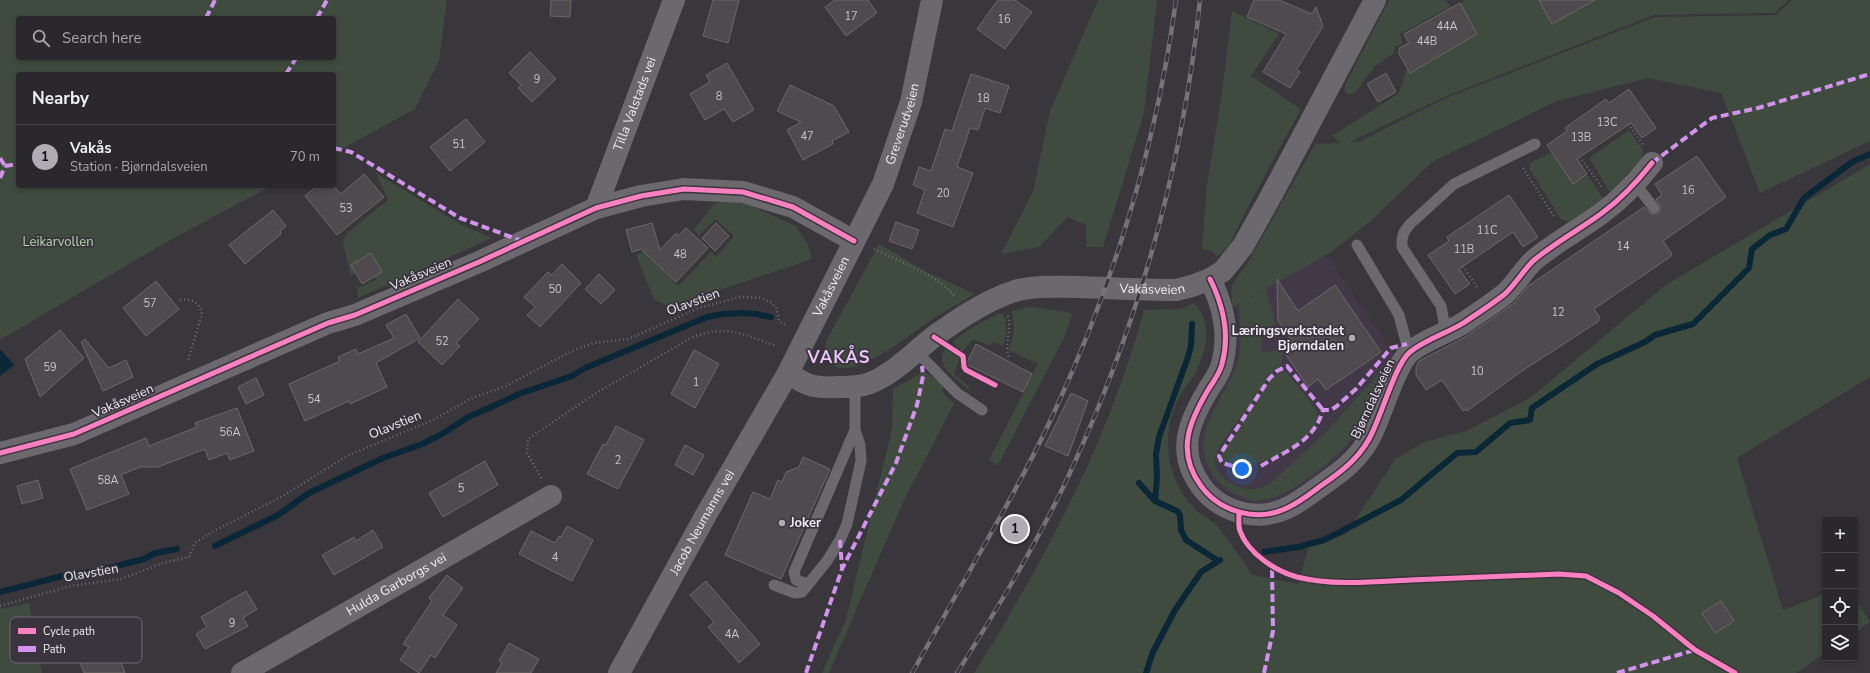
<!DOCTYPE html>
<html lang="en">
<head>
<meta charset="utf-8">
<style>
  body { margin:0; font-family:"Nunito Sans",sans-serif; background:#373439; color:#f1f3f6 }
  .controls { position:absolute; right:12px; bottom:12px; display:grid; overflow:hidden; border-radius:4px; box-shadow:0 2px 6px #0003 }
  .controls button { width:36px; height:36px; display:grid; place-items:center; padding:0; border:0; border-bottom:1px solid #474449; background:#2b282d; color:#f1f3f6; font:20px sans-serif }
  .you { position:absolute; left:1242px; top:469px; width:14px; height:14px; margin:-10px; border:3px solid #fff; border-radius:50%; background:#1a73e8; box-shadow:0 0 0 6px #1a73e833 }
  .badge { display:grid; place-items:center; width:26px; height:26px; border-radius:50%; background:#b0acb3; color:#111; font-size:13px; font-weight:700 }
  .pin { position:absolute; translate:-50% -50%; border:2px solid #fff; box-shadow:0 1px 4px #0006 }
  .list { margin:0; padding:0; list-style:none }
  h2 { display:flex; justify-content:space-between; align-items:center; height:52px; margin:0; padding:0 16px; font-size:17px }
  h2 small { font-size:13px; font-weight:400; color:#a6a6aa }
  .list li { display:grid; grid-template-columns:26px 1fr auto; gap:12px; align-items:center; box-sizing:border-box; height:64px; padding:0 16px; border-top:1px solid #474449 }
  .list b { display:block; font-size:15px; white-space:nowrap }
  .list p { margin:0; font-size:13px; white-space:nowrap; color:#a6a6aa }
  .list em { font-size:13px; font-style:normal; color:#a6a6aa }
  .icon { flex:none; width:22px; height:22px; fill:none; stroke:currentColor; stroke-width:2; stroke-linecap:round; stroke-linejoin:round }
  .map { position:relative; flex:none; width:1870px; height:673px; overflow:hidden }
  .search { position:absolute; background:#2b282d; box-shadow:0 2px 6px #0003; left:16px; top:16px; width:320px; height:44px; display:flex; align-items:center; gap:10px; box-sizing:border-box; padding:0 14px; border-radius:4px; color:#a6a6aa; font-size:15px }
  .panel { position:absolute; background:#2b282d; box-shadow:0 2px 6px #0003; left:16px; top:72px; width:320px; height:116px; border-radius:4px }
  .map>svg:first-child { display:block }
</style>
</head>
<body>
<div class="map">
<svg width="1870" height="673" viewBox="0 0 1870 673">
  <rect width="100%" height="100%" fill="#39363c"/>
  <!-- built -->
  <path fill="#423948" d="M 1324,256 L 1328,257 L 1394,354 L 1363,427 L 1344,452 L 1308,482 L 1274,502 L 1256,504 L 1237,499 L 1223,491 L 1212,481 L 1202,467 L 1198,449 L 1205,420 L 1220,394 L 1234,362 L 1239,340 L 1237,304 Z"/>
  <!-- green -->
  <path fill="#3f4b3f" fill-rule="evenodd" d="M 0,0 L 447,0 L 439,61 L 415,109 L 334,153 L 334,74 L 18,74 L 18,186 L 271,186 L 165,243 L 0,340 ZM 18,18 L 334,18 L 334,58 L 18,58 Z
    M 1098,0 L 1157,0 L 1144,113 L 1103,247 L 1086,247 L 1086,225 L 1068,217 L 1039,247 L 1001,254 L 1033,191 L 1050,111 Z
    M 1389,0 L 1446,0 L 1450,7 L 1400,34 L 1403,43 L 1395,47 L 1394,53 L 1375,66 L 1354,94 L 1347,94 L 1345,91 L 1345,85 Z
    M 1464,0 L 1789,0 L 1775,13 L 1654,15 L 1444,97 L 1350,142 L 1359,142 L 1446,98 L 1655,17 L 1776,15 L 1792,0 L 1870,0 L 1870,141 L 1760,193 L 1721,93 L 1648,78 L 1557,101 L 1432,162 L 1372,220 L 1330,253 L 1233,307 C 1229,284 1231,285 1245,267 L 1315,144 L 1339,143 L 1333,135 L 1398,94 L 1414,50 Z
    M 1232,11 L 1279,34 L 1251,76 L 1301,109 L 1249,205 L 1230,244 L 1217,257 L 1212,251 L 1202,249 L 1207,184 L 1222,92 Z
    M 1629,130 L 1643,150 L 1641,162 L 1626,175 L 1619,190 L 1609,191 L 1589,158 Z
    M 1554,151 L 1566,151 L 1592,181 L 1604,200 L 1570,222 L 1561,219 L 1530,170 L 1530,166 L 1532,162 Z
    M 1870,164 L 1870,377 L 1737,458 L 1783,610 L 1825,594 L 1825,653 L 1796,673 L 974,673 C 1045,560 1109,440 1144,310 L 1181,309 L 1194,303 C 1214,322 1206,356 1193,377 C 1188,384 1182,391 1178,399 C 1174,408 1170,419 1169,428 C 1165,459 1174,487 1195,509 C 1201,516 1211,519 1217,526 C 1230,541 1241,559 1253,575 L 1298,584 L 1309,546 L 1346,534 L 1395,459 L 1425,442 L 1466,431 L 1530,398 L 1667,284 Z
    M 376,173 L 460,224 L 492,238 L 358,298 L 357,288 L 376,280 L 369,267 L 351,275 L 343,244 L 346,234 L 388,200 Z
    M 726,201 L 749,205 L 796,226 L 807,242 L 812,259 L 683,302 L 665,305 L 654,299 L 636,255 L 646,251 L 678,286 L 711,252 L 716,257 L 734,236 L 715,219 L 699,236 L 694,229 L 714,204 Z
    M 879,244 L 927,272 L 975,294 C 961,302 946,310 933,319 C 914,331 853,383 831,364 C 824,358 825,349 826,341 Z
    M 1266,289 L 1276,325 L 1264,328 L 1261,351 L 1262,352 L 1282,350 L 1282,362 C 1279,368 1272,371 1268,377 C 1262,384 1259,393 1254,400 C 1244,415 1217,443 1215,459 C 1213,473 1230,485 1242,488 C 1251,491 1263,488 1271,483 L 1325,433 L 1383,369 L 1386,370 C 1378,388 1370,407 1361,425 C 1345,453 1290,500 1256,501 C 1249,501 1240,496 1234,493 C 1217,484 1206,469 1204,450 C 1201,419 1226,395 1236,367 C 1243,347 1240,325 1239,304 Z
    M 1030,307 L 1073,313 L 1064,338 L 998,465 L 989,460 L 1038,364 L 1009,350 L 1014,330 L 1012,311 Z
    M 1000,313 L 1004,316 C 1008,327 1007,335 1003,346 L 994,342 L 990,346 L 973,339 L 962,352 L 958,349 L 953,341 L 973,327 Z
    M 945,349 L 960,357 L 954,374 L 970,387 L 968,389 C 957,379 934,366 945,349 Z
    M 1282,371 L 1285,371 C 1292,380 1317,407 1318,415 C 1320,440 1264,464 1244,466 C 1237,466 1230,463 1223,461 L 1221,458 L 1224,451 L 1270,381 Z
    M 922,373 L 926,373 L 944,383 L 942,392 L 954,404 L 904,500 L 829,673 L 822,673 L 846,619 L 892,429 L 893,389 Z
    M 1855,599 L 1870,622 L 1855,632 Z
    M 29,603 L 42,673 L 0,673 L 0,609 Z"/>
  <!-- water -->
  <path fill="#092736" d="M 1,350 L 14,365 L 0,376 L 0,351 Z"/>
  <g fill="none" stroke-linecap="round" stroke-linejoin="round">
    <!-- stream -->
    <path stroke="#092736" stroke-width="6" d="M 1192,324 L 1191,346 L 1188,357 L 1159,437 L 1156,454 L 1157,478 L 1155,501 L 1177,511 L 1180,515 L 1181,530 L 1186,540 L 1217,560
      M 1139,483 L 1155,501
      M 215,546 L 278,515 L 309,493 L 383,458 L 422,444 L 442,434 L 468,417 L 489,408 L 519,394 L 572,376 L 585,368 L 707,317 L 724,314 L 742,313 L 756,314 L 771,317
      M 1264,552 L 1298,547 L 1324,540 L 1344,530 L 1401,500 L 1457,453 L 1476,452 L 1510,423 L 1530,420 L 1532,408 L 1597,364 L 1645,342 L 1655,335 L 1693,324 L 1749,268 L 1752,249 L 1770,235 L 1786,229 L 1804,198 L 1852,162 L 1870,154
      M 0,592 L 62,576 L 97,571 L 144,559 L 155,553 L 177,549
      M 1146,673 L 1153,652 L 1175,610 L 1201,572 L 1220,560"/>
  </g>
  <!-- building -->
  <path fill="#4e4a4d" stroke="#6c686a" d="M 551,0 L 571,0 L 570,17 L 550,16 Z
    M 713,0 L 739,0 L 728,43 L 703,36 Z
    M 835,0 L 868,0 L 877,13 L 846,36 L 825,7 Z
    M 998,0 L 1015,0 L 1032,12 L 1005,49 L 977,29 Z
    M 1254,0 L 1279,0 L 1312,14 L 1316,7 L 1323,26 L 1297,69 L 1300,72 L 1290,88 L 1263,72 L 1286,34 L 1247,17 Z
    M 1539,0 L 1595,0 L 1552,24 Z
    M 1460,3 L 1477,34 L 1410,73 L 1398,52 L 1400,50 L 1399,48 L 1409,43 L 1404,34 Z
    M 530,52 L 556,79 L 532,102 L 518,88 L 521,85 L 509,73 Z
    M 727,63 L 754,110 L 733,122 L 724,109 L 705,120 L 690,94 L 710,82 L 706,75 Z
    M 1386,73 L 1396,92 L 1378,102 L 1367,84 Z
    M 971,74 L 1009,86 L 1000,113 L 985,108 L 978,130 L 970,128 L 957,167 L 973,173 L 953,227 L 917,213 L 925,190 L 913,185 L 919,167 L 931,171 L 945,129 L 952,131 Z
    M 790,85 L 834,106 L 849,132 L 832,141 L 833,144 L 803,160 L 787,130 L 801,122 L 777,111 Z
    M 1629,89 L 1656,128 L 1642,138 L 1631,123 L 1577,159 L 1587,174 L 1573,184 L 1547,145 L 1567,131 L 1565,128 L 1606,99 L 1609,103 Z
    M 466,119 L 485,142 L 450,171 L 430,147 Z
    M 1697,156 L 1726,197 L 1663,241 L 1672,254 L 1670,257 L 1594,309 L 1600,318 L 1598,320 L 1599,321 L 1519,373 L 1467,411 L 1466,409 L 1463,411 L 1442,380 L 1426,390 L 1416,375 L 1416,367 L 1419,361 L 1465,337 L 1493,318 L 1514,303 L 1528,286 L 1644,207 L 1651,214 L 1658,214 L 1661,207 L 1656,199 L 1662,195 L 1655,184 Z
    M 364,174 L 384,197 L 337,235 L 305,196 L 317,186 L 334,186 L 341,194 Z
    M 1509,195 L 1538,237 L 1523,247 L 1513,232 L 1459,269 L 1470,284 L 1455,294 L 1428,255 L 1449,241 L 1447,237 Z
    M 273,210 L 286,226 L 280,231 L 281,234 L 245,264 L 229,245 Z
    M 896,222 L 919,230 L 912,249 L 889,241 Z
    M 652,223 L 660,250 L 676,233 L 678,236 L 686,228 L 708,248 L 676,282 L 641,249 L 632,252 L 626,230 Z
    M 716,223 L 729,236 L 715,251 L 702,238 Z
    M 371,253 L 382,272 L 362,284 L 351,265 Z
    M 562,264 L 581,283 L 540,327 L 527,315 L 535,307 L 524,297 L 548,272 L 552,275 Z
    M 599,274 L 615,290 L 601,304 L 585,289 Z
    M 1277,279 L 1298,311 L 1335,285 L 1381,352 L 1326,390 L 1318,379 L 1308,387 L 1285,353 L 1295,345 L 1278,321 Z
    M 156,281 L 179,309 L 146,336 L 123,308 Z
    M 458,299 L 479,319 L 456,343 L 460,346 L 442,365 L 418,342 Z
    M 406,314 L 420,338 L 376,363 L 387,387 L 350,404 L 349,401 L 305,421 L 289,384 L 340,361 L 338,357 L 356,349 L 358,354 L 394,338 L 386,325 Z
    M 60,330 L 84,358 L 40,397 L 25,359 Z
    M 85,339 L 109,368 L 126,360 L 133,377 L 103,391 L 81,342 Z
    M 976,344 L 1032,374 L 1023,392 L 966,364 Z
    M 694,350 L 719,364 L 695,408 L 671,394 Z
    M 256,378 L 264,395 L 246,404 L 238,387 Z
    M 1071,393 L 1088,401 L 1068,456 L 1045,446 Z
    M 237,408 L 254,451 L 230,460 L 227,453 L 209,460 L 205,449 L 158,467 L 140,467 L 121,475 L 129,494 L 87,510 L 70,469 L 146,438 L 149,446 L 197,427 L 195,423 Z
    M 616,426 L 644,440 L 618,489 L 587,474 L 603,444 L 606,445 Z
    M 685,445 L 704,455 L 693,475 L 675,465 Z
    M 803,457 L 830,469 L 781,579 L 725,555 L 753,492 L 770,499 L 778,480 L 782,482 L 786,472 L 799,467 Z
    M 485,461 L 498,485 L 443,517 L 429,493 Z
    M 38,480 L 43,498 L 22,504 L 17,486 Z
    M 567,526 L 593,540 L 572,581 L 519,554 L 531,531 L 555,543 L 559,536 L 561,537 Z
    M 373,530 L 383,547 L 334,575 L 322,555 L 354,537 L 356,541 Z
    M 447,575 L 463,588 L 443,615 L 457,625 L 435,658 L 431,655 L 419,673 L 400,660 L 409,647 L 403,644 L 432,601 L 429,598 Z
    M 706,581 L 760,644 L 739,663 L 708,627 L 714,622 L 690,595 Z
    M 246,591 L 257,609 L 243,618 L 248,626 L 205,649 L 196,634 L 207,627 L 201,617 Z
    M 1721,601 L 1734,621 L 1715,633 L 1702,613 Z
    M 509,643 L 539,659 L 531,673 L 496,673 L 502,663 L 499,661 Z
    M 115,644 L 125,673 L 84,673 L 78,657 Z"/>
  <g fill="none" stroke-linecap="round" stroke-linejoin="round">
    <!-- path -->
    <path stroke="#6f6d71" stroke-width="2.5" stroke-dasharray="1 3" stroke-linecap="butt" d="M 1628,124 L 1643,145
      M 1582,160 L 1602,187
      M 1523,168 L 1555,218
      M 874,249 C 900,262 937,275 956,297
      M 1463,266 L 1477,287
      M 180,300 C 190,298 200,302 202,314 L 188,360
      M 1008,316 C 1012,330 1004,343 1009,357
      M 954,349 L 963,356 L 964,367 L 966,370 L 995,385
      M 541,478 L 527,453 L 528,439 L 593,395 L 691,338 C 728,323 742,335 777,346
      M 0,606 L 70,586 L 121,579 L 163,563 L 189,557 L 195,543 L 212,532 L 281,497 L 349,455 L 433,420 L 472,398 L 506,386 L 572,351 L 594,343 L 628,339 L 699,308 L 740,297 L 762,298 L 770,302 L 776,307 L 779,321 L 787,326"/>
    <!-- service -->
    <path stroke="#6b696d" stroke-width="11" d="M 1633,186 L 1641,191 L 1654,208
      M 1357,245 L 1399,315 L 1409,353
      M 1446,333 L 1441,306 L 1402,247 L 1402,240 L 1404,232 L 1410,224 L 1454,184 L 1535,144
      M 917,352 L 957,393 L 982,410
      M 774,585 L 795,593 L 802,592 L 827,561 L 840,540 L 847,524 L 861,461 L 860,445 L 855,430 L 855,387
      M 802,592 L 805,583 L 796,580 L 794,572 L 855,430"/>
    <!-- minor -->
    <g stroke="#6b696d" stroke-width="22">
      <path id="s1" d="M 596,208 L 674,0"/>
      <path d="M 1210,279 C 1223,305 1230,335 1222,364 C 1220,373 1213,382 1208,390 C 1189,422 1176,452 1201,486 C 1221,513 1258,522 1287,508 C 1300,502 1311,493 1322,485 C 1341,472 1358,459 1369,439 C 1381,418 1395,364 1410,352 C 1426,339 1448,333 1465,322 C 1478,313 1494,303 1506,293 C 1516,283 1523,271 1533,261 C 1554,243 1579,230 1602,213 C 1621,199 1637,182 1652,163"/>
      <path id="s2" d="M 788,373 C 808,387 816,388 839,387 C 849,387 860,387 870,383 C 895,373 915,351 936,335 C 960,318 987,300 1015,291 C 1035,285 1059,287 1079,287 C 1111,288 1144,290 1176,290 L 1192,286 L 1210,279 L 1223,271 L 1243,246 L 1271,196 L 1375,0"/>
      <path d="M 0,453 L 74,434 L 328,323 L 355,315 L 479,262 L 596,208 L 641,196 L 684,189 L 743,192 L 793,207 L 854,241"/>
      <path id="s3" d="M 242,673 L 551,496"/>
      <path id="s4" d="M 619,673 L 707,513 L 788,373 L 883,184 L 911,102 L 932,0"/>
    </g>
    <!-- rail casing -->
    <g stroke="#757378" stroke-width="4.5">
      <path id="rail" d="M 912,673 C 937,629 961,586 986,542 C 1011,498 1036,453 1057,406 C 1116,277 1157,141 1176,0
        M 957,673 C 997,609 1036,545 1068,477 C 1138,326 1183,166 1200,0"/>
    </g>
    <!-- rail -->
    <use href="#rail" stroke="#3a343e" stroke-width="3" stroke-dasharray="9" stroke-linecap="butt"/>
    <!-- quiet -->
    <path stroke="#d193ec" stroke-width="4" stroke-dasharray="8 4" stroke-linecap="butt" d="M 206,18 L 215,0
      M 317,18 L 327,0
      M 286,74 L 296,58
      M 334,148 L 351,152 L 460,218 L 522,241
      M 0,158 L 5,166
      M 1652,163 L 1712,118 L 1758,108 L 1870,74
      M 5,166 L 18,164
      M 0,178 L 5,166
      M 1261,466 C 1287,450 1314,442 1323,410 L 1331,410 L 1337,406 L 1356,389 L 1391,348 L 1407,344
      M 1244,469 L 1222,463 L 1219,456 L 1269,379 L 1277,371 L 1287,366 L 1323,410
      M 840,540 L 842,568
      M 806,673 L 842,569 L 896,463 L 917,405 L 923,376 L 922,366
      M 1264,673 L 1273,631 L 1272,566
      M 1617,673 L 1695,650"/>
    <!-- cycleway casing -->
    <g stroke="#3a343e" stroke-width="8">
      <path id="cycleway" d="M 1210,279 C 1223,305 1230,335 1222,364 C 1220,373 1213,382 1208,390 C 1189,422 1176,452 1201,486 C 1221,513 1258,522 1287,508 C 1300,502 1311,493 1322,485 C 1341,472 1358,459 1369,439 C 1381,418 1395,364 1410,352 C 1426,339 1448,333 1465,322 C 1478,313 1494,303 1506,293 C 1516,283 1523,271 1533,261 C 1554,243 1579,230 1602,213 C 1621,199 1637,182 1652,163
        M 934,337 L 963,356 L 964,367 L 966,370 L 995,385
        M 0,453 L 74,434 L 328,323 L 355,315 L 479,262 L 596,208 L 641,196 L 684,189 L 743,192 L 793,207 L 854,241
        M 1239,513 C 1239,518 1238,525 1240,531 C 1248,553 1275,571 1297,577 C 1333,586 1373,582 1410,580 C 1459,578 1509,576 1559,574 L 1586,576 L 1619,593 L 1653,616 L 1695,650 L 1735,673"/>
    </g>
    <!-- cycleway -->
    <use href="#cycleway" stroke="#ff80c0" stroke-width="5"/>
  </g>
  <!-- markers -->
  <g fill="#b0acb3" stroke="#3a343e" stroke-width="1.5">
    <circle cx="1352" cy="338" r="4"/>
    <circle cx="782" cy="523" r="4"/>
  </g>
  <g text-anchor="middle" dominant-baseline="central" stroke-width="3.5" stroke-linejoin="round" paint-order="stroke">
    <!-- number labels -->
    <g font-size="11" fill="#c8c4ca">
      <text x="851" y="16">17</text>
      <text x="1004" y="19">16</text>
      <text x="1447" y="26">44A</text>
      <text x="1427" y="41">44B</text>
      <text x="537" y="79">9</text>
      <text x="719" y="96">8</text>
      <text x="983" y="98">18</text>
      <text x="1607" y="122">13C</text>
      <text x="807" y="136">47</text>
      <text x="1581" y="137">13B</text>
      <text x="459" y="144">51</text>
      <text x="1688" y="190">16</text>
      <text x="943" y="193">20</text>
      <text x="346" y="208">53</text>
      <text x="1487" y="230">11C</text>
      <text x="1623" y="246">14</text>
      <text x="1464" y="249">11B</text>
      <text x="680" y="254">48</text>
      <text x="555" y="289">50</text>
      <text x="150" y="303">57</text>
      <text x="1558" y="312">12</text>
      <text x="442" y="341">52</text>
      <text x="50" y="367">59</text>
      <text x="1477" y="371">10</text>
      <text x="696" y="382">1</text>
      <text x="314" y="399">54</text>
      <text x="230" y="432">56A</text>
      <text x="618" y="460">2</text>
      <text x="108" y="480">58A</text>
      <text x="461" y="488">5</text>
      <text x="555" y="557">4</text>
      <text x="232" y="623">9</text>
      <text x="732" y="634">4A</text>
    </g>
    <!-- street labels -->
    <g font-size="13" fill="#f0ecf3" stroke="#3a343e">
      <text stroke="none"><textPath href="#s1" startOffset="111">Tilla Valstads vei</textPath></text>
      <text stroke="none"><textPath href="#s4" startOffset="619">Greverudveien</textPath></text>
      <text transform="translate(421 274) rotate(-23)">Vakåsveien</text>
      <text stroke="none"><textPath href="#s4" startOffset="441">Vakåsveien</textPath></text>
      <text stroke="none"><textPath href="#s2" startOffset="396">Vakåsveien</textPath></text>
      <text transform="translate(693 302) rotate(-20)">Olavstien</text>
      <text transform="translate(1373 399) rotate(-65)">Bjørndalsveien</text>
      <text transform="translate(123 401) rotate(-24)">Vakåsveien</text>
      <text transform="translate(395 425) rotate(-22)">Olavstien</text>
      <text stroke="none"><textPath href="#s4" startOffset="172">Jacob Neumanns vei</textPath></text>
      <text transform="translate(91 573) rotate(-10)">Olavstien</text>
      <text stroke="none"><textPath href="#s3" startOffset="178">Hulda Garborgs vei</textPath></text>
    </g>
    <!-- park labels -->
    <g font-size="13" fill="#aed9ab" stroke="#3a343e">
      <text x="58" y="242">Leikarvollen</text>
    </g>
    <!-- poi labels -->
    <g font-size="13" font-weight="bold" fill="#f0ecf3" stroke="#3a343e" text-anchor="end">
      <text x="1344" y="331">Læringsverkstedet<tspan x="1344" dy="15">Bjørndalen</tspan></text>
      <text x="790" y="523" text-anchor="start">Joker</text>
    </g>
    <!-- district labels -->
    <g font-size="17" font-weight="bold" letter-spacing="1" fill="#ebc6fa" stroke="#3a343e">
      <text x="839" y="357">VAKÅS</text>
    </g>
  </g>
  <!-- legend -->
  <rect x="10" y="617" width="132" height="46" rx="6" fill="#3a343e" stroke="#716b74" stroke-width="1"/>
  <rect x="18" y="628" width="18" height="6" fill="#ff80c0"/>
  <rect x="18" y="646" width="18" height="6" fill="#d193ec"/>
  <g font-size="11" fill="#f0ecf3">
    <text x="43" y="635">Cycle path</text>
    <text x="43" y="653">Path</text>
  </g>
</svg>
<div class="controls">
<button>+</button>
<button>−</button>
<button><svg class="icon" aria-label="locate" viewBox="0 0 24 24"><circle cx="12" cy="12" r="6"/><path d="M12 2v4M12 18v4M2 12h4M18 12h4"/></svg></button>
<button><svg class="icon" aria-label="layers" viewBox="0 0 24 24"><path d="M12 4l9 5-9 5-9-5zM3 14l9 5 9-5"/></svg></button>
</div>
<div class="you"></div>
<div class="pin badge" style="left:1015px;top:529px">1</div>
<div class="search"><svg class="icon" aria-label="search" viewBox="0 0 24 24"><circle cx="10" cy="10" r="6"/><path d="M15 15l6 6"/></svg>Search here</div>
<section class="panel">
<h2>Nearby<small></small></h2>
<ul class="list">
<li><span class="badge">1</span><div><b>Vakås</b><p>Station · Bjørndalsveien</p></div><em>70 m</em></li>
</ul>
</section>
</div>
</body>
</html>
